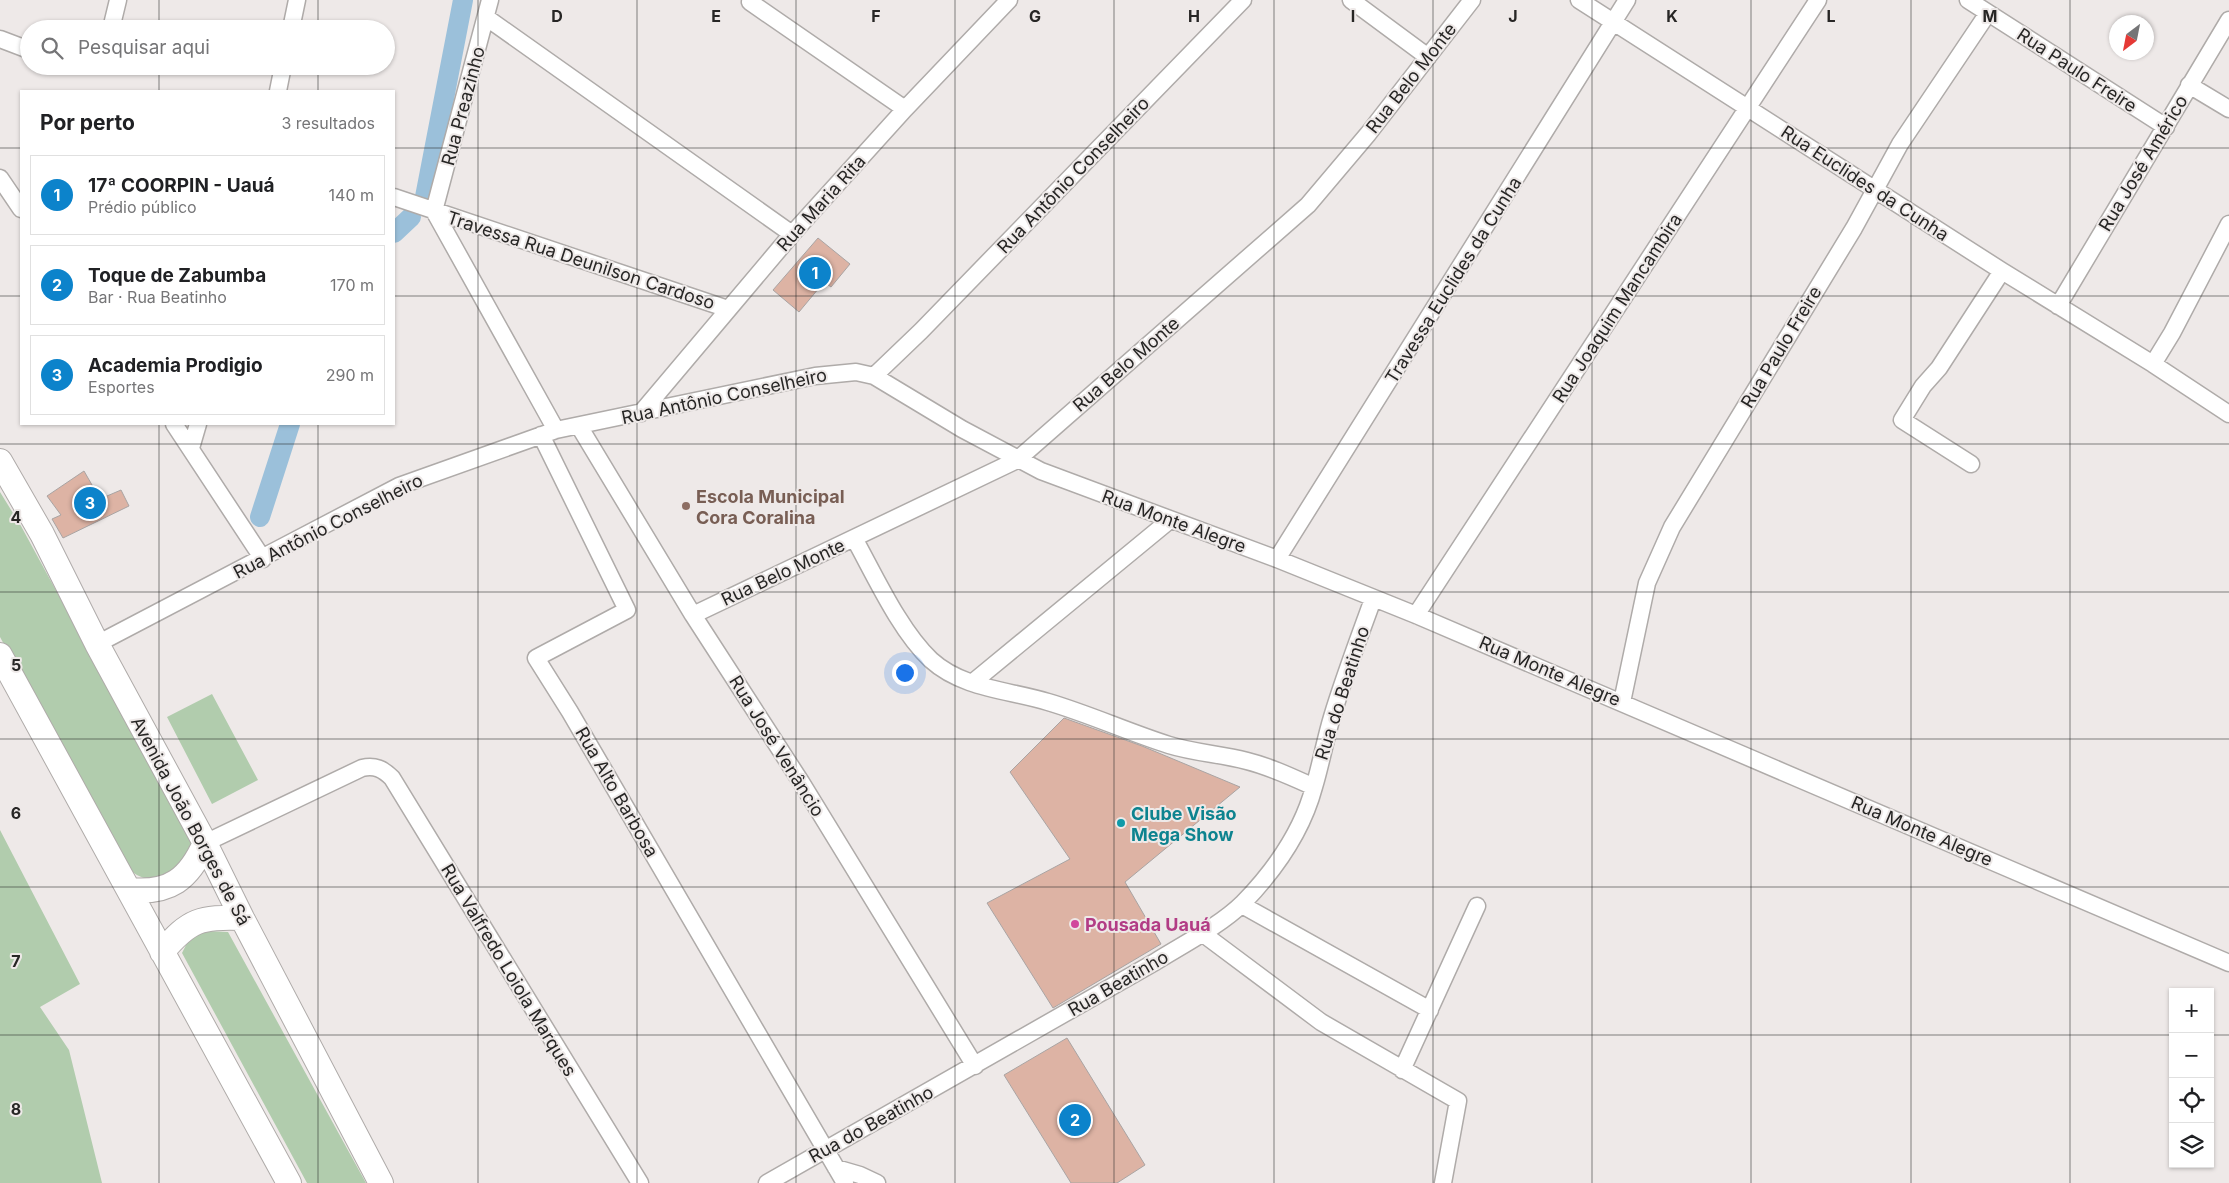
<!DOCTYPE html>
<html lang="pt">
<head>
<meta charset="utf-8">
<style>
  body { margin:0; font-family:Inter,sans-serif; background:#f6f6f6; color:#202124 }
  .controls { position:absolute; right:15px; bottom:15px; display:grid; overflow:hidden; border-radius:0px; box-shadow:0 1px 4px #0004 }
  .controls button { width:45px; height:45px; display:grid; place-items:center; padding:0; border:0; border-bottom:1px solid #e0e0e0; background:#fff; color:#202124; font:25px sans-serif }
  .compass { position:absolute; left:2109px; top:15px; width:45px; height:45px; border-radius:50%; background:#fff; box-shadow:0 1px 4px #0004; rotate:212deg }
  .you { position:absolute; left:904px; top:672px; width:18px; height:18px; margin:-12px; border:4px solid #fff; border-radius:50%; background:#1a73e8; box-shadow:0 0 0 8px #1a73e833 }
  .badge { display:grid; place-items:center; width:32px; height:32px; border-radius:50%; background:#0c83cb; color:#fff; font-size:16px; font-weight:700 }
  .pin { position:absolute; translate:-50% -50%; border:2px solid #fff; box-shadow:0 1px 5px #0006 }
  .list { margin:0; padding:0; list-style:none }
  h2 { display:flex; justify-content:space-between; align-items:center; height:65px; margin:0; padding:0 20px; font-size:21px }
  h2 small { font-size:16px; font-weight:400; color:#757577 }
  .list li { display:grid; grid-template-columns:32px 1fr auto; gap:15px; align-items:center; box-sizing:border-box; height:80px; margin:0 10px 10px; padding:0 10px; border:1px solid #e0e0e0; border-radius:0px }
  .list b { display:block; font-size:19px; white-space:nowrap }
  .list p { margin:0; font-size:16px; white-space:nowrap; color:#757577 }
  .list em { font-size:16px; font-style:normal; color:#757577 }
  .icon { flex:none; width:28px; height:28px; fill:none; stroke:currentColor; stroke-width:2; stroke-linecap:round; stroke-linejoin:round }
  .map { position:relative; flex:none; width:2229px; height:1183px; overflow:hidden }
  .search { position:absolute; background:#fff; box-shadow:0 1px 4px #0004; left:20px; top:20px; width:375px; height:55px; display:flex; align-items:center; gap:12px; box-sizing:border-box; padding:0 18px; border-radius:28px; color:#757577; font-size:19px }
  .panel { position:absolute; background:#fff; box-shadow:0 1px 4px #0004; left:20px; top:90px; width:375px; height:335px; border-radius:0px }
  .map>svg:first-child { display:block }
</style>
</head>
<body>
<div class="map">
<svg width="2229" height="1183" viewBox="0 0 2229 1183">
  <rect width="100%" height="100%" fill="#eee9e8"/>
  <!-- green -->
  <path fill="#b1ccad" d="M 0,492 L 21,526 L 191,839 L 191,845 L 178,873 C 151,879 143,885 122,862 L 0,637 Z
    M 212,694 L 258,780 L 212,804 L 167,717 Z
    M 0,830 L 80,984 L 40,1007 L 69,1050 L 102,1183 L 0,1183 Z
    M 207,931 L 228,932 L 366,1183 L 307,1183 L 182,953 L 189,939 Z"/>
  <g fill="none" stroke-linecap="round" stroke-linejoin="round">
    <!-- canal -->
    <path stroke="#9bc0da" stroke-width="20" d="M 425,197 L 463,0
      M 394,233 L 411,217
      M 260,517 L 290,424"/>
  </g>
  <!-- building -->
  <path fill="#ddb3a4" stroke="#a9a4a3" d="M 818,238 L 850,264 L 831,287 L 824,282 L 799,312 L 773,290 Z
    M 84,471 L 100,499 L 121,490 L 129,506 L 63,538 L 52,519 L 61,515 L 47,496 Z
    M 1064,718 L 1142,746 L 1240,787 L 1125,882 L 1161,944 L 1053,1008 L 987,903 L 1070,859 L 1010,772 Z
    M 1067,1038 L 1145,1165 L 1117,1183 L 1071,1183 L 1004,1075 Z"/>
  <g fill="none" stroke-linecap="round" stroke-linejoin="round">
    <!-- minor casing -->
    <g stroke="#afaba9" stroke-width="19">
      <path id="minor" d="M 1351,0 L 1428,57
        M 1579,0 L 2002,271 L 2153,364 L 2229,414
        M 1968,0 L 2166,127
        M 750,2 L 905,109
        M 487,18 L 792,234
        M 111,29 L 118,0
        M 291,29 L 297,0
        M 0,39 L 29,50
        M 2189,85 L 2229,109
        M 278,91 L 283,66
        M 0,178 L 21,209
        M 394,197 L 728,309
        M 434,211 L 556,430
        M 434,211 L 490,0
        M 2058,306 L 2229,20
        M 2153,364 L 2172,333 L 2229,224
        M 874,376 L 921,331 L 1243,0
        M 641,413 L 792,234 L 905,109 L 1009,0
        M 174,424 L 263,559
        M 579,426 L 693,615 L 801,782 L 975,1066
        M 541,435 L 627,610 L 536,658 L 570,712 L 845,1183
        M 191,448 L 198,424
        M 1971,464 L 1902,420 L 1923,386 L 1939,368 L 2002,271
        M 854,538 C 875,576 900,631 931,660 C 963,689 1009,690 1048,702 C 1089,714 1128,732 1169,745 C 1195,753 1221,754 1247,761 C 1271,767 1292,777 1314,787
        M 1277,559 L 1627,0
        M 693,615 L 1017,460 L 1308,205 L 1368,134 L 1472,0
        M 1416,615 L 1818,0
        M 97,644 L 399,486 L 556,430 L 815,376 L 856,372 L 874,376 L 962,429 L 1041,471 L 1277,559 L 1416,615 L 2229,963
        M 972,683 L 1170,520
        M 1622,702 L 1647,583 L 1672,527 L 1854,228 L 1900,144 L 1988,13
        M 205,843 L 362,768 C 375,765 383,769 392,778 L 640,1183
        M 1242,905 L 1430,1010
        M 1202,933 L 1321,1022 L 1458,1101 L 1443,1183
        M 1402,1070 L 1477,906
        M 836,1168 L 860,1175 L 877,1183
        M 767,1183 L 1155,962 C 1182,945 1221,925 1243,903 C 1275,870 1302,832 1314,787 C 1321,764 1325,740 1332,717 C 1344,677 1359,638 1373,599"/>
    </g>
    <!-- secondary casing -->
    <g stroke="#afaba9" stroke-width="26">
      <path id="secondary" d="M 0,461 L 42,534 L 97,644 L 205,843 L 242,918 L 381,1183
        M 0,655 L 289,1183
        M 129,890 C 170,894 189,879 205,843
        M 162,952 C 190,919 200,917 242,918"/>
    </g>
    <!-- minor -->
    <use href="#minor" stroke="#fff" stroke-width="16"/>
    <!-- secondary -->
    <use href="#secondary" stroke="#fff" stroke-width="24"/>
  </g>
  <!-- grid -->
  <path fill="none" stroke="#272625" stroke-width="1" stroke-opacity="0.55" d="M 159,0 L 159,29M 318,0 L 318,29M 478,0 L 478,1183M 637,0 L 637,1183M 796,0 L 796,1183M 955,0 L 955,1183M 1114,0 L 1114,1183M 1274,0 L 1274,1183M 1433,0 L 1433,1183M 1592,0 L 1592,1183M 1751,0 L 1751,1183M 1911,0 L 1911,1183M 2070,0 L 2070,1183M 159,66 L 159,91M 318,66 L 318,91M 0,148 L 21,148M 394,148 L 2229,148M 0,296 L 21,296M 394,296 L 2229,296M 159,424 L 159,1183M 318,424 L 318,1183M 0,444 L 2229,444M 0,592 L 2229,592M 0,739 L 2229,739M 0,887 L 2229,887M 0,1035 L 2173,1035M 2210,1035 L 2229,1035"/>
  <!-- markers -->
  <circle fill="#8d6e63" stroke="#eee9e8" stroke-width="2" cx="686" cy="506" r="5"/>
  <circle fill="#0f9aa8" stroke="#eee9e8" stroke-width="2" cx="1121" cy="823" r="5"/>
  <circle fill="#d1479c" stroke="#eee9e8" stroke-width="2" cx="1075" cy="924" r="5"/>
  <g text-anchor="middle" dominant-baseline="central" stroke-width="4" stroke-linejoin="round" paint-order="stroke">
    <!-- street labels -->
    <g font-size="18" fill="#272625" stroke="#eee9e8">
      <text transform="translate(2077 70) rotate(33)">Rua Paulo Freire</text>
      <text transform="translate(1411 78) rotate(-52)">Rua Belo Monte</text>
      <text transform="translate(463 106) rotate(-75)">Rua Preazinho</text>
      <text transform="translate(2143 163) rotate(-59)">Rua José Américo</text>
      <text transform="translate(1073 175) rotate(-46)">Rua Antônio Conselheiro</text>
      <text transform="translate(1865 183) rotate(33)">Rua Euclides da Cunha</text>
      <text transform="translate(821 203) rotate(-48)">Rua Maria Rita</text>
      <text transform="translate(581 260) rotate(18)">Travessa Rua Deunilson Cardoso</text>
      <text transform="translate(1453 280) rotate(-58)">Travessa Euclides da Cunha</text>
      <text transform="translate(1617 308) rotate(-57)">Rua Joaquim Mancambira</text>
      <text transform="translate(1781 347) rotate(-59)">Rua Paulo Freire</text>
      <text transform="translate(1126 364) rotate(-41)">Rua Belo Monte</text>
      <text transform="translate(724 396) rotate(-12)">Rua Antônio Conselheiro</text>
      <text transform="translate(1174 521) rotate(20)">Rua Monte Alegre</text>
      <text transform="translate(328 526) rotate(-27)">Rua Antônio Conselheiro</text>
      <text transform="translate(783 572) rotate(-25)">Rua Belo Monte</text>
      <text transform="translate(1550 671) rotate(23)">Rua Monte Alegre</text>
      <text transform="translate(1342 693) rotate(-72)">Rua do Beatinho</text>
      <text transform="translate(777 746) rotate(58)">Rua José Venâncio</text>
      <text transform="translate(617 792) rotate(60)">Rua Alto Barbosa</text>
      <text transform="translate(191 821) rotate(62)">Avenida João Borges de Sá</text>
      <text transform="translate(1922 831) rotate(23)">Rua Monte Alegre</text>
      <text transform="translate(509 970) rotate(59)">Rua Valfredo Loiola Marques</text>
      <text transform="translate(1118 983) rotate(-30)">Rua Beatinho</text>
      <text transform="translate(871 1124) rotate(-29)">Rua do Beatinho</text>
    </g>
    <!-- education labels -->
    <g font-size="18" font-weight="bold" fill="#785e54" stroke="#eee9e8" text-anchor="start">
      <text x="696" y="496">Escola Municipal<tspan x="696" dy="21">Cora Coralina</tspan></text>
    </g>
    <!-- culture labels -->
    <g font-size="18" font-weight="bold" fill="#0d838f" stroke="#eee9e8" text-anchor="start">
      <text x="1131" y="813">Clube Visão<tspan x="1131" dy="21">Mega Show</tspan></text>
    </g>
    <!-- hotel labels -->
    <g font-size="18" font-weight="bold" fill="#b23c85" stroke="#eee9e8" text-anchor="start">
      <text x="1085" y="924">Pousada Uauá</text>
    </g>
  </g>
  <g font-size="16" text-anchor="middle" font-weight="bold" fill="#272625" stroke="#eee9e8" stroke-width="4" stroke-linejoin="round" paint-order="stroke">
    <text x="557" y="22">D</text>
    <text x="716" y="22">E</text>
    <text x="876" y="22">F</text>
    <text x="1035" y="22">G</text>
    <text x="1194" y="22">H</text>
    <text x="1353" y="22">I</text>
    <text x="1513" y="22">J</text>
    <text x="1672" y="22">K</text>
    <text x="1831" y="22">L</text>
    <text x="1990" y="22">M</text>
    <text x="16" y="523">4</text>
    <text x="16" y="671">5</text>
    <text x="16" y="819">6</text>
    <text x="16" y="967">7</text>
    <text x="16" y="1115">8</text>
  </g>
</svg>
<div class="controls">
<button>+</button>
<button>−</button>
<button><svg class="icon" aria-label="locate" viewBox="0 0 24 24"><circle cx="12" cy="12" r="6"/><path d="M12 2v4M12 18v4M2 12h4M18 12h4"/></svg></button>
<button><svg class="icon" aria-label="layers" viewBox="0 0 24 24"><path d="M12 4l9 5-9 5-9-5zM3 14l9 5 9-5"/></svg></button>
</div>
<svg class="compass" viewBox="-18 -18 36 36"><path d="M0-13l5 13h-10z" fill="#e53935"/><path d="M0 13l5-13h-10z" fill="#757577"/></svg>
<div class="you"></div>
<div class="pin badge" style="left:815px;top:273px">1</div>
<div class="pin badge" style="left:1075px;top:1120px">2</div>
<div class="pin badge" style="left:90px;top:503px">3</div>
<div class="search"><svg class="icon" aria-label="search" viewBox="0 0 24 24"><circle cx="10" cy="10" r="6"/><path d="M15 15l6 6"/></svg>Pesquisar aqui</div>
<section class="panel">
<h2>Por perto<small>3 resultados</small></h2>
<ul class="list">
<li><span class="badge">1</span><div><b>17ª COORPIN - Uauá</b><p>Prédio público</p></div><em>140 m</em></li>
<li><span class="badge">2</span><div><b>Toque de Zabumba</b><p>Bar · Rua Beatinho</p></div><em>170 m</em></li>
<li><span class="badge">3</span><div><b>Academia Prodigio</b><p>Esportes</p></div><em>290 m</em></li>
</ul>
</section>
</div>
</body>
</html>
